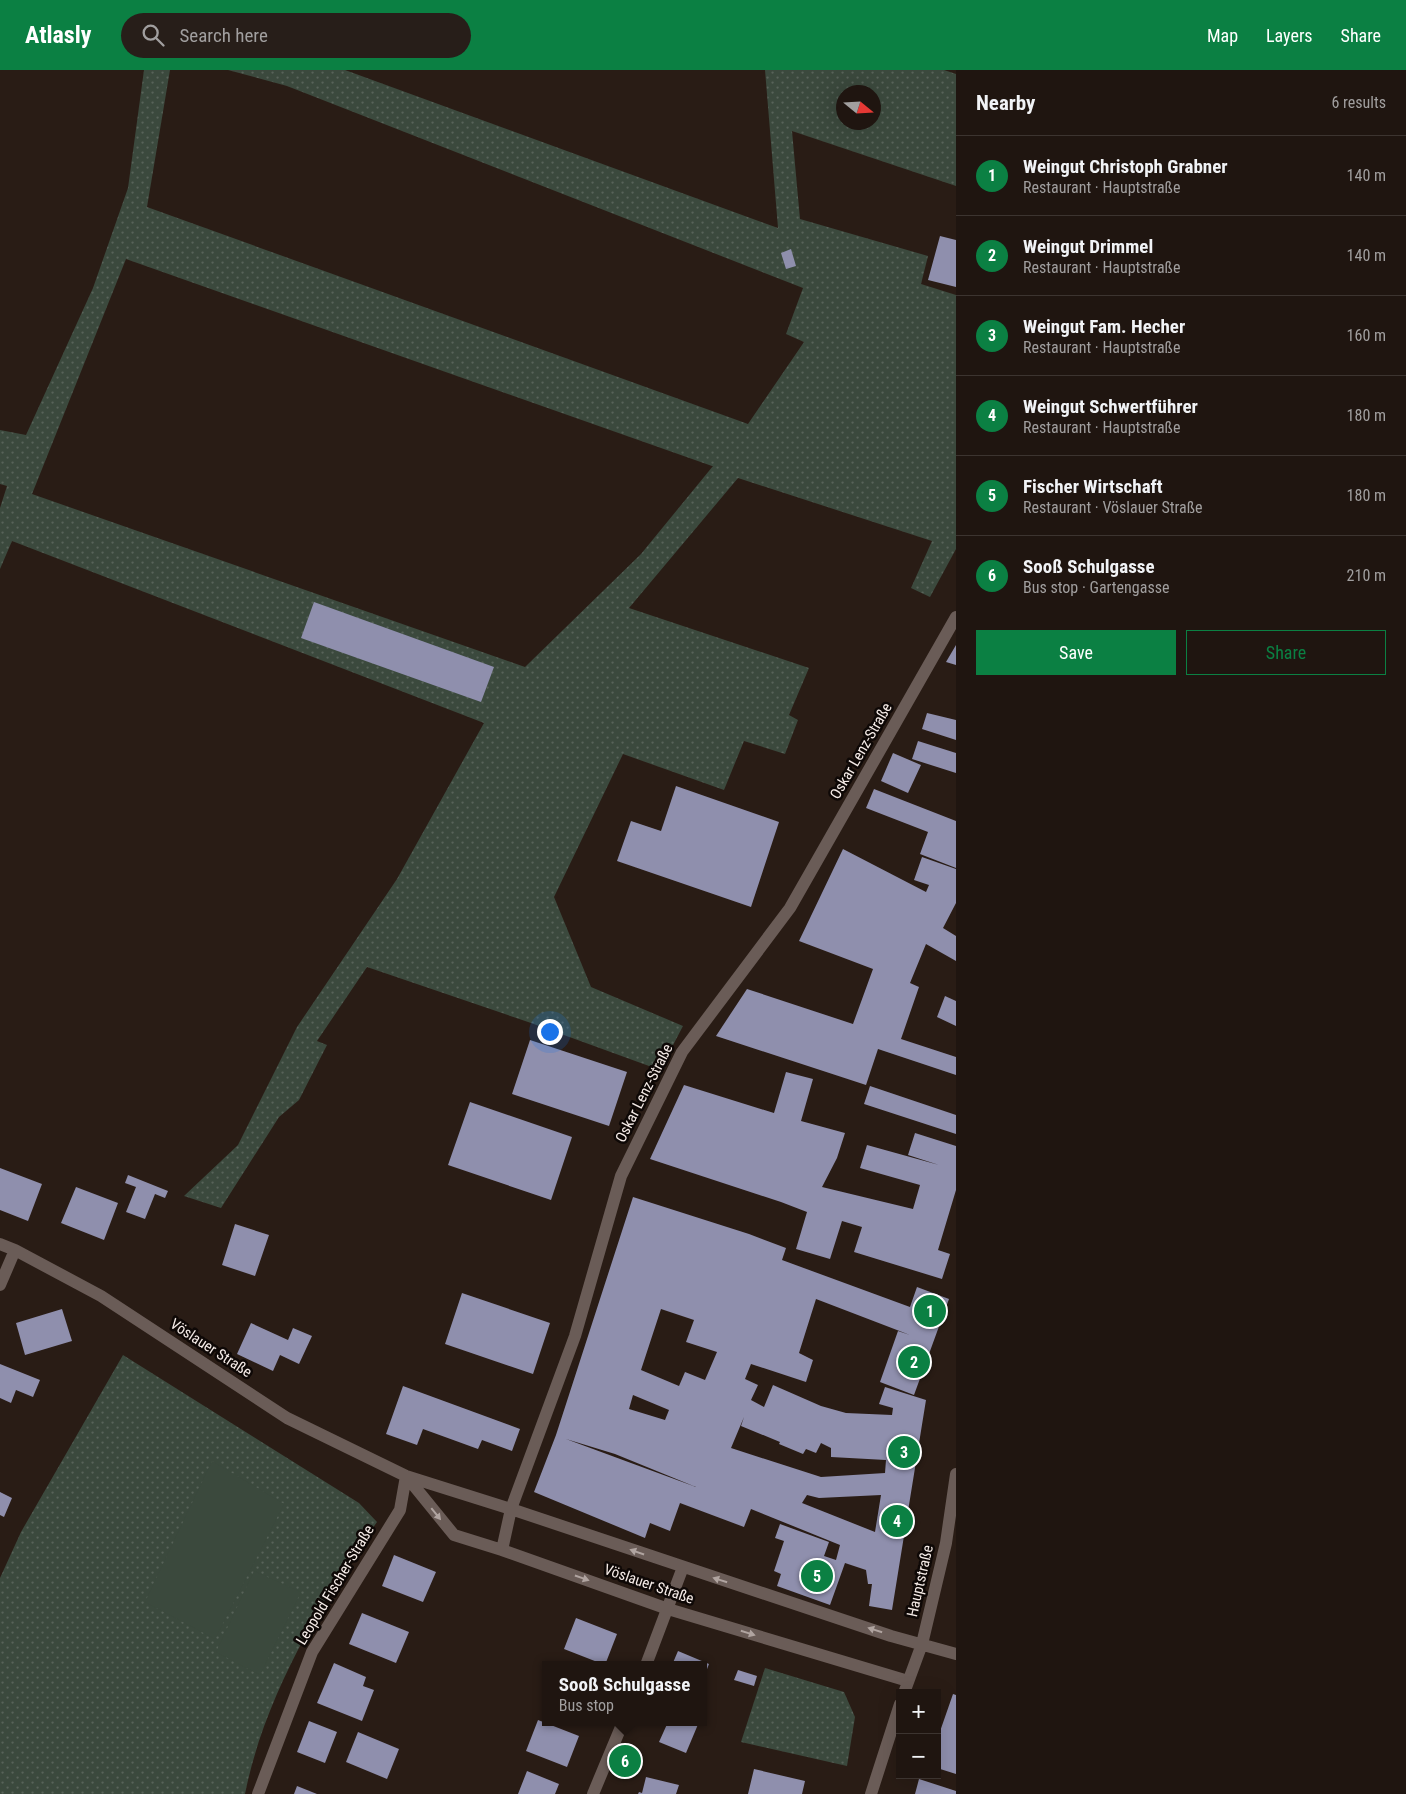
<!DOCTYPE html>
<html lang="en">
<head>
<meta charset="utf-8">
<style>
  body { margin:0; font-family:"Roboto Condensed",sans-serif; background:#271e19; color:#f1f3f6 }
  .controls { position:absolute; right:15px; bottom:15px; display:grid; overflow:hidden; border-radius:0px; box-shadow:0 5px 20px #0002 }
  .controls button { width:45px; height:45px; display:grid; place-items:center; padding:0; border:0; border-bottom:1px solid #3c3430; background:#1f1510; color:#f1f3f6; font:25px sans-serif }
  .compass { position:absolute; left:836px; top:15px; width:45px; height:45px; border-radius:50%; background:#1f1510; box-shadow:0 5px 20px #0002; rotate:108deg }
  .you { position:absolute; left:549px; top:961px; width:18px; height:18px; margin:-12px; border:4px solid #fff; border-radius:50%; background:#1a73e8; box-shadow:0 0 0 8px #1a73e833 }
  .badge { display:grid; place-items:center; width:32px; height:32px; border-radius:50%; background:#0b8043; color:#fff; font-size:16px; font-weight:700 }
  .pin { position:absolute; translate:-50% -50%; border:2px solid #fff; box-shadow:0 1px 5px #0006 }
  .popup { position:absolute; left:542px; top:1591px; width:165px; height:65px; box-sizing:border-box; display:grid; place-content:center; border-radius:0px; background:#1f1510; filter:drop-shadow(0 1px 4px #0005); font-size:16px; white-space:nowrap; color:#a19f9f }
  .popup b { font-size:19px; color:#f1f3f6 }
  .popup::after { content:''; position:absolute; left:50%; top:100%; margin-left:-10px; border:10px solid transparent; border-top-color:#1f1510 }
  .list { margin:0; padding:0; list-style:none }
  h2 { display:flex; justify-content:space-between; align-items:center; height:65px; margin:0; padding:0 20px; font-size:21px }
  h2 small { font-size:16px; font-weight:400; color:#a19f9f }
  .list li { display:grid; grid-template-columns:32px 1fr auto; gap:15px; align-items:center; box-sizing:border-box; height:80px; padding:0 20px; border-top:1px solid #3c3430 }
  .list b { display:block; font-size:19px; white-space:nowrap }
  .list p { margin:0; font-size:16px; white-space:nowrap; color:#a19f9f }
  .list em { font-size:16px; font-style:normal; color:#a19f9f }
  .actions { display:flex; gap:10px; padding:15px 20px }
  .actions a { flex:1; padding:11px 0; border:1px solid #0b8043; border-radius:0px; text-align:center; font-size:18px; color:#0b8043 }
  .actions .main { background:#0b8043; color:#fff }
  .icon { flex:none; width:28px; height:28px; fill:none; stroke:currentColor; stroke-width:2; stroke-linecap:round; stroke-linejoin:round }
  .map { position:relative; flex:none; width:956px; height:1724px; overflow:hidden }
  header { display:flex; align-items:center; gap:30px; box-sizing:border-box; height:70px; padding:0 25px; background:#0b8043; color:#fff }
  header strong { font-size:24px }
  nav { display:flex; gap:28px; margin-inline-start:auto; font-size:18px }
  .search { width:350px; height:45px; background:#271e19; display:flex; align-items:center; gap:12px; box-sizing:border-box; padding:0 18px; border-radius:28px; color:#a19f9f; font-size:19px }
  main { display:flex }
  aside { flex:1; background:#1f1510 }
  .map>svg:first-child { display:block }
</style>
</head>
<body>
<header>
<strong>Atlasly</strong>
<div class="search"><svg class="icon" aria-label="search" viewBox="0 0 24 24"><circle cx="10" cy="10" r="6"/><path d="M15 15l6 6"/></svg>Search here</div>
<nav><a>Map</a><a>Layers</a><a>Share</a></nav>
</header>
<main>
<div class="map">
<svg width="956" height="1724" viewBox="0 0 956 1724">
  <defs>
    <pattern id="grass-dots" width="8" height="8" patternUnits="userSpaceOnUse" patternTransform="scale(1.25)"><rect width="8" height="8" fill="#3b493d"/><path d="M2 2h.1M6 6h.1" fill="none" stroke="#586359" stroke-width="1.8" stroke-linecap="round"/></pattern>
  </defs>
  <rect width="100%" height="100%" fill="#291c15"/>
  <!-- grass -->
  <path fill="url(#grass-dots)" fill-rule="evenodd" d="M 144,0 L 170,0 L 147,137 L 748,354 L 804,272 L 786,264 L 803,218 L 287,16 L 228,0 L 345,0 L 778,158 L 765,0 L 944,0 L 956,4 L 956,116 L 792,61 L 800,149 L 928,186 L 921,214 L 956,225 L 956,479 L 930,527 L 911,518 L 932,471 L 738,408 L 629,538 L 809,598 L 789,645 L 798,650 L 785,684 L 744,671 L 724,720 L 623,684 L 554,827 L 591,917 L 683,956 L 660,1000 L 531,953 L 367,897 L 317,971 L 327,975 L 299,1030 L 279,1047 L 221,1138 L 184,1126 L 238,1075 L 297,957 L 397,809 L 484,653 L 12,471 L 0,499 L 0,438 L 7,416 L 0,414 L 0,360 L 26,365 L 93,218 L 128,118 ZM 844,22 L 874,22 L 874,52 L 844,52 ZM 126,189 L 712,396 L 713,396 L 641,484 L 525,597 L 32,424 Z
    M 123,1285 L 359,1433 L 377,1452 C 321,1531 264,1628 245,1724 L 0,1724 L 0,1508 L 21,1462 Z
    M 765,1598 L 844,1622 L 855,1647 L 847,1696 L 741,1672 Z"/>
  <!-- garden -->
  <path fill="#3b493d" d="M 212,1391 L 284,1434 L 215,1569 L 145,1532 Z
    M 254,1501 L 301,1522 L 260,1605 L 216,1582 Z"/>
  <!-- building -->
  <path fill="#8f8fad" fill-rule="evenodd" d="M 940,166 L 956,170 L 956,217 L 928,210 Z
    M 791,179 L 796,196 L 786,199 L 781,183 Z
    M 314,532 L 494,597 L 481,632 L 301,568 Z
    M 956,575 L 956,595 L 946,592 Z
    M 927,643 L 956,650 L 956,670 L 922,659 Z
    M 918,671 L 956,683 L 956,703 L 912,689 Z
    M 893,683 L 921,695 L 908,723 L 881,711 Z
    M 676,716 L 779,752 L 751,837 L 617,791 L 631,751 L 661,761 Z
    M 874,719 L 956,751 L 956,798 L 920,784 L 928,762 L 866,738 Z
    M 843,779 L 926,822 L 929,815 L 914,810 L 922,787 L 956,799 L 956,833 L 943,858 L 956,866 L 956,891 L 926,874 L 910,913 L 919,917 L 901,969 L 956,987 L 956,1005 L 878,979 L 866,1015 L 716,966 L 747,919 L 853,954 L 873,899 L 799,871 Z
    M 945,926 L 956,931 L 956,956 L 937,947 Z
    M 530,970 L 627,1002 L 609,1056 L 512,1024 Z
    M 786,1002 L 813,1009 L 801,1051 L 845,1063 L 837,1088 L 822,1117 L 913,1139 L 920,1115 L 860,1098 L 867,1075 L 939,1095 L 908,1085 L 915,1063 L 956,1076 L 956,1120 L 938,1180 L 950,1184 L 942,1209 L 854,1182 L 862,1157 L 842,1151 L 830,1189 L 796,1179 L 807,1142 L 781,1132 L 650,1089 L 684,1015 L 774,1043 Z
    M 870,1016 L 956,1045 L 956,1064 L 864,1034 Z
    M 470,1032 L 572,1067 L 551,1130 L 448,1095 Z
    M 0,1098 L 42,1114 L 28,1151 L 0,1140 Z
    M 128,1105 L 168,1121 L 165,1128 L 155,1124 L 145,1149 L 126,1142 L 136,1117 L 125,1113 Z
    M 76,1117 L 118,1133 L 104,1170 L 61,1153 Z
    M 633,1127 L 749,1164 L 786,1178 L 782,1190 L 910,1237 L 917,1217 L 949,1229 L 914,1325 L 880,1312 L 898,1261 L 910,1265 L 816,1229 L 799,1283 L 813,1290 L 806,1312 L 751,1294 L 745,1309 L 758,1315 L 751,1330 L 764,1337 L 773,1315 L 821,1336 L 846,1343 L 892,1345 L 893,1338 L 879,1334 L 885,1317 L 926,1330 L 892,1540 L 869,1536 L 872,1514 L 868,1514 L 866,1500 L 845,1493 L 830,1535 L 777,1516 L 781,1504 L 774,1501 L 784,1471 L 775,1468 L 780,1454 L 829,1472 L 824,1486 L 836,1490 L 840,1475 L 751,1439 L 744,1457 L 680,1433 L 670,1461 L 650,1453 L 645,1468 L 534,1422 L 556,1365 ZM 661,1239 L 694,1250 L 686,1272 L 717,1282 L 705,1310 L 685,1302 L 679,1316 L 641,1300 ZM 633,1325 L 669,1340 L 665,1350 L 629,1339 ZM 744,1347 L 741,1356 L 780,1372 L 779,1374 L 803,1384 L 806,1379 L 816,1383 L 821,1373 L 831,1378 L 831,1387 L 886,1390 L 885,1403 L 821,1407 L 731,1378 ZM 566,1369 L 615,1384 L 696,1417 ZM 807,1425 L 819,1428 L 881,1425 L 875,1462 L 802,1433 Z
    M 235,1154 L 269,1165 L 255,1206 L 222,1195 Z
    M 462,1223 L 550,1253 L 533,1304 L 445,1274 Z
    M 62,1239 L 72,1271 L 25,1285 L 16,1253 Z
    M 251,1253 L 288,1270 L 293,1258 L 312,1266 L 299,1294 L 280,1285 L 273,1301 L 237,1284 Z
    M 0,1294 L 40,1310 L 33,1327 L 16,1320 L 11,1333 L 0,1328 Z
    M 403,1316 L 520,1359 L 512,1381 L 482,1370 L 478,1379 L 423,1359 L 417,1375 L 386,1364 Z
    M 0,1422 L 12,1428 L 4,1447 L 0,1445 Z
    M 394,1485 L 436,1502 L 423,1532 L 382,1516 Z
    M 362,1543 L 409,1562 L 396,1593 L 349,1574 Z
    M 576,1548 L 617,1564 L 605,1595 L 564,1579 Z
    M 678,1581 L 709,1594 L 704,1607 L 704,1595 L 672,1595 Z
    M 334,1593 L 366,1607 L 363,1616 L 374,1620 L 362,1651 L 317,1633 Z
    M 738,1600 L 757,1606 L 754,1616 L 734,1610 Z
    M 953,1624 L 956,1625 L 956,1704 L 937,1698 L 937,1670 Z
    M 538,1650 L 579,1666 L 567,1697 L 526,1681 Z
    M 309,1651 L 337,1662 L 325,1693 L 297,1682 Z
    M 668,1652 L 699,1652 L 686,1683 L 659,1672 Z
    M 358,1662 L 399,1679 L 387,1709 L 346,1692 Z
    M 754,1699 L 805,1711 L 802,1724 L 748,1724 Z
    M 527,1701 L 559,1714 L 555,1724 L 518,1724 Z
    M 646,1707 L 679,1715 L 676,1724 L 638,1724 L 639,1722 L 642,1723 Z
    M 919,1709 L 956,1721 L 956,1724 L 915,1724 Z
    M 297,1716 L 317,1724 L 294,1724 Z"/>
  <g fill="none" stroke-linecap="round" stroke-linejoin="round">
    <!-- minor -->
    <path stroke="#6a5c57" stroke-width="12" d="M 0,1174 L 15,1180 L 101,1226 L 287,1348 L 406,1406 L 511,1439 L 891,1566 L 956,1584
      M 0,1215 L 15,1180
      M 406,1406 L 454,1465 L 502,1480 L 668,1539 L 908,1611
      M 502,1480 L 511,1439 L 575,1266 L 621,1106 L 682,982 L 790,838 L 956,547
      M 646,1595 L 683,1497
      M 904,1623 L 922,1574 L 946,1473 L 956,1404
      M 258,1724 L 312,1582 L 400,1440 L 406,1406
      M 593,1724 L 623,1652
      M 871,1724 L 900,1634"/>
  </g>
  <!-- one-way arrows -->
  <defs><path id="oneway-solid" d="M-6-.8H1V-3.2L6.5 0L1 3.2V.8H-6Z" transform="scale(1.25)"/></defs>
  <g fill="#b0a4a0">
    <use href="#oneway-solid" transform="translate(436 1444) rotate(51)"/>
    <use href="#oneway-solid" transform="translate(637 1482) rotate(-161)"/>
    <use href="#oneway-solid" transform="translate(582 1508) rotate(19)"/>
    <use href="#oneway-solid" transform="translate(720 1510) rotate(-162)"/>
    <use href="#oneway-solid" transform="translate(875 1560) rotate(-162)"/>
    <use href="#oneway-solid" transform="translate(748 1563) rotate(17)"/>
  </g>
  <g text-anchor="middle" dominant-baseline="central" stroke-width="5" stroke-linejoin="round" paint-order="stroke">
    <!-- street labels -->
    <g font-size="15" fill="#f6ece8" stroke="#0e0806">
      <text transform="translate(861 681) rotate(-60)">Oskar Lenz-Straße</text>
      <text transform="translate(644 1023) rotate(-63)">Oskar Lenz-Straße</text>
      <text transform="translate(211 1278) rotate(33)">Vöslauer Straße</text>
      <text transform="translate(920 1511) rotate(-77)">Hauptstraße</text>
      <text transform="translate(649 1514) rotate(19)">Vöslauer Straße</text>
      <text transform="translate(335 1515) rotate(-59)">Leopold Fischer-Straße</text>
    </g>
  </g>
</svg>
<div class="controls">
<button>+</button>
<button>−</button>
</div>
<svg class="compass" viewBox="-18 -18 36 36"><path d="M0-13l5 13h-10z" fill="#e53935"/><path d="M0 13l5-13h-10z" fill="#a19f9f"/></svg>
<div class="you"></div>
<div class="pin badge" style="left:930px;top:1241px">1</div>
<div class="pin badge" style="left:914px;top:1292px">2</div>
<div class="pin badge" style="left:904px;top:1382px">3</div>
<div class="pin badge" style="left:897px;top:1451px">4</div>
<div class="pin badge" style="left:817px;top:1506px">5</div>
<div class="pin badge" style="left:625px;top:1691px">6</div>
<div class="popup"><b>Sooß Schulgasse</b>Bus stop</div>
</div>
<aside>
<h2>Nearby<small>6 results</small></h2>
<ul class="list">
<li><span class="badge">1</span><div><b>Weingut Christoph Grabner</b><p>Restaurant · Hauptstraße</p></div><em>140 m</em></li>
<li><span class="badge">2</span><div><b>Weingut Drimmel</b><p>Restaurant · Hauptstraße</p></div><em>140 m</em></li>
<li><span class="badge">3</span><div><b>Weingut Fam. Hecher</b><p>Restaurant · Hauptstraße</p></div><em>160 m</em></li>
<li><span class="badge">4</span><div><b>Weingut Schwertführer</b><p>Restaurant · Hauptstraße</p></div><em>180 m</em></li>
<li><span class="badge">5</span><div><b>Fischer Wirtschaft</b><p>Restaurant · Vöslauer Straße</p></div><em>180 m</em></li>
<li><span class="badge">6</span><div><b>Sooß Schulgasse</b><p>Bus stop · Gartengasse</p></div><em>210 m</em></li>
</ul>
<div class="actions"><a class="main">Save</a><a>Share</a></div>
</aside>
</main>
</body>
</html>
